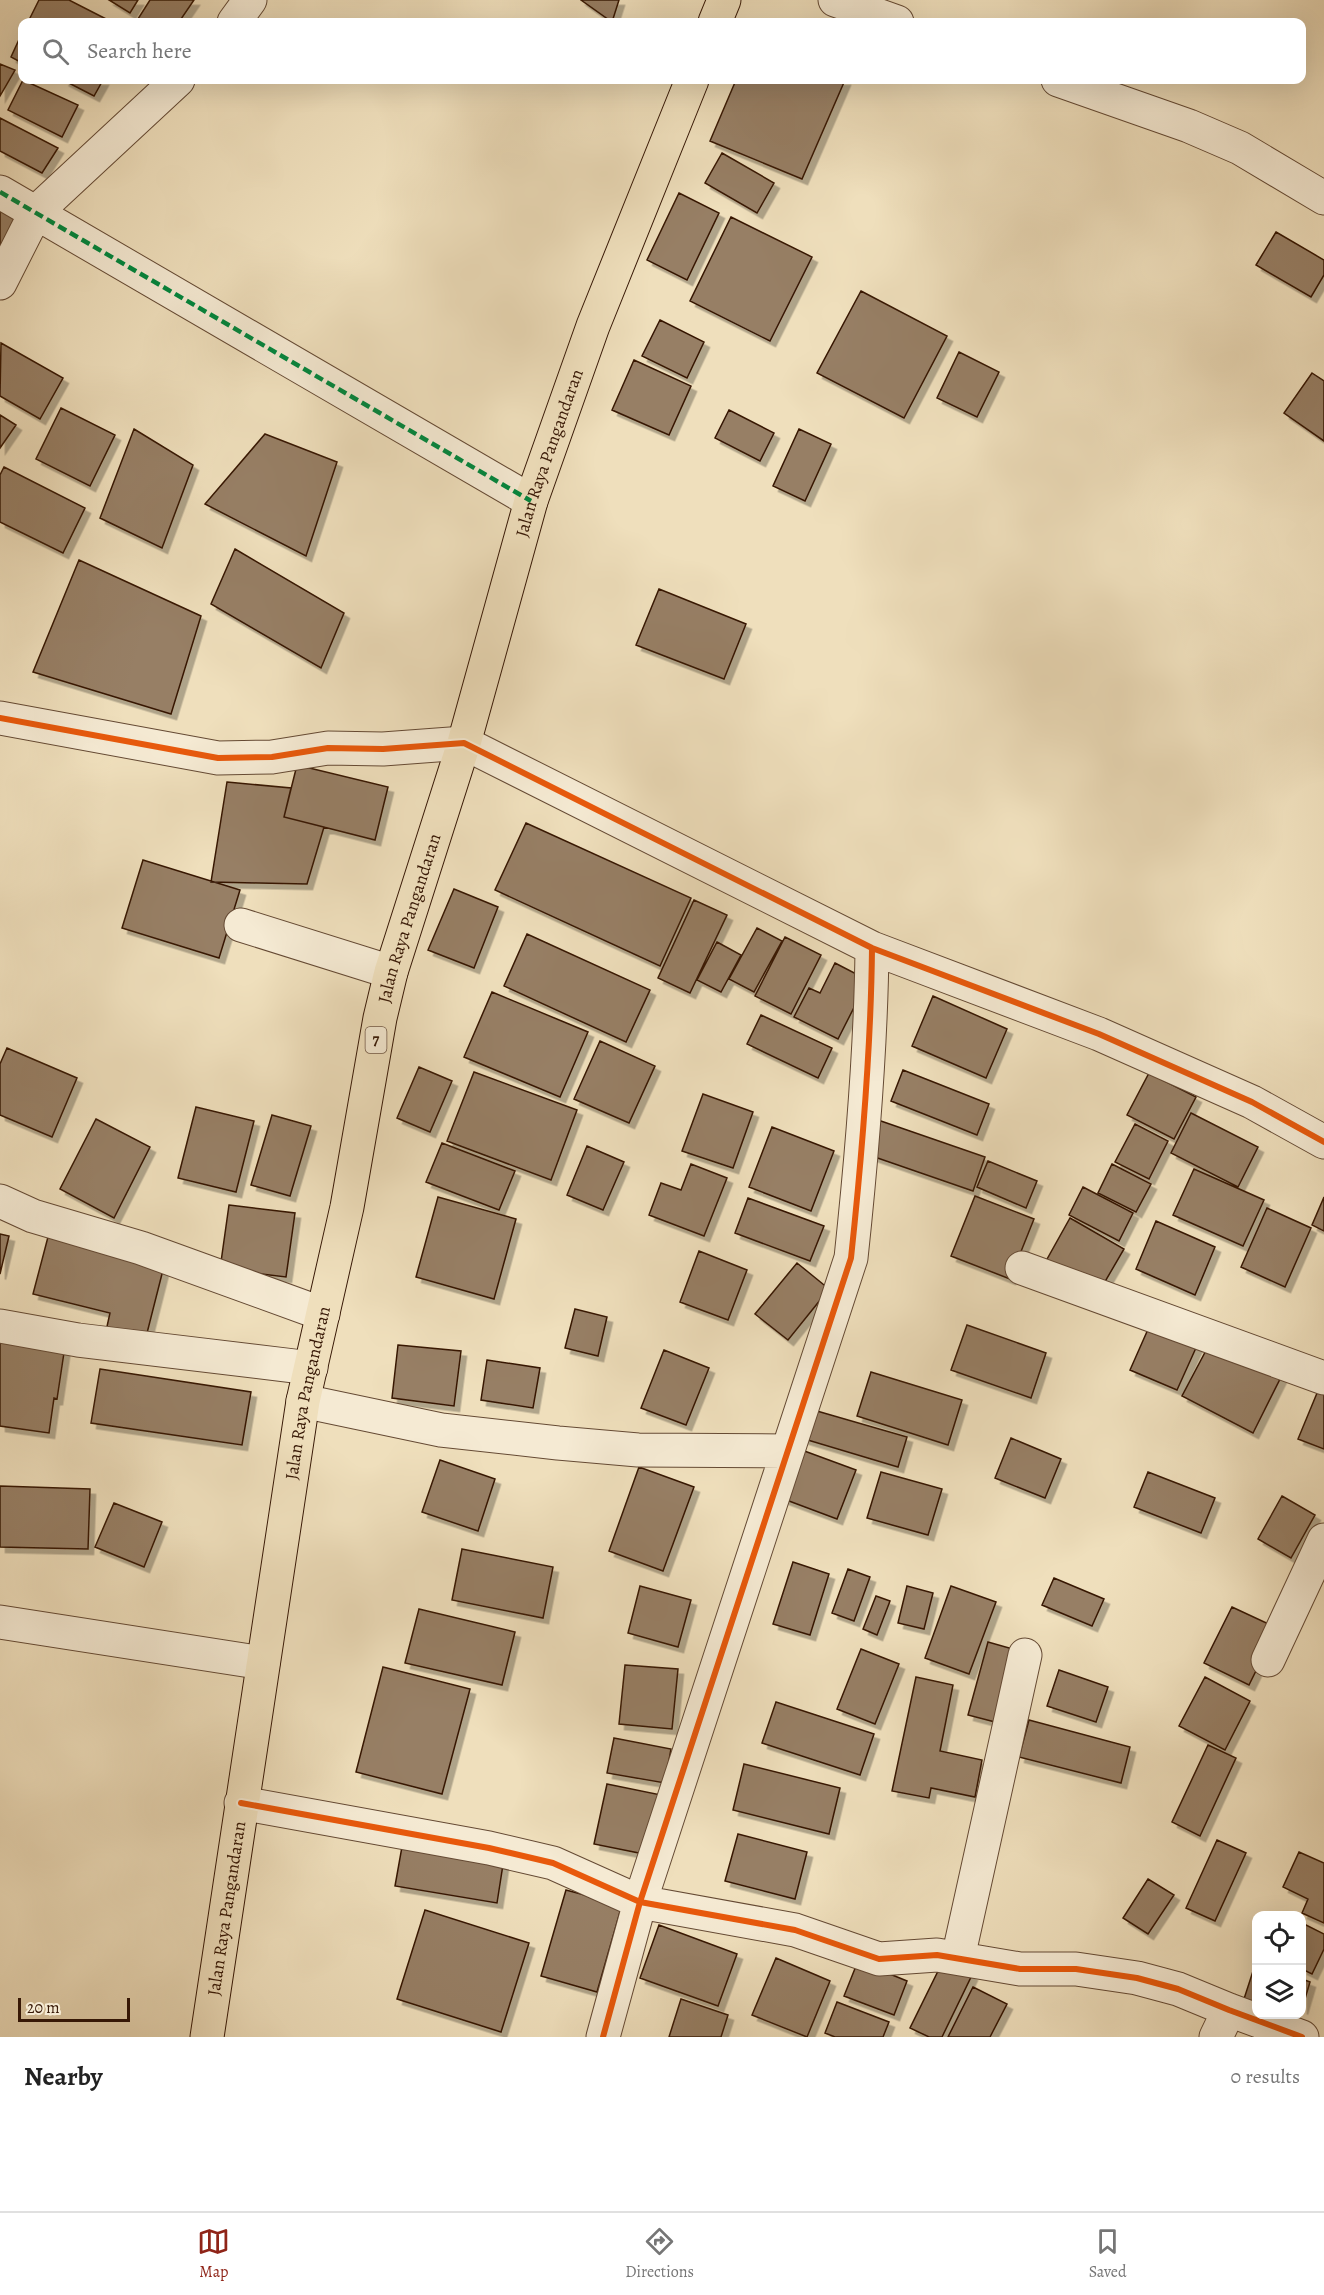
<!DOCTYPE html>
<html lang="en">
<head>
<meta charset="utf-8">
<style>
  body { margin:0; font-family:Alegreya,serif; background:#f6f6f6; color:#222 }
  .controls { position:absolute; right:18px; bottom:18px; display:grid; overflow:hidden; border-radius:12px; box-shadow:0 6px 24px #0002 }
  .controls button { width:54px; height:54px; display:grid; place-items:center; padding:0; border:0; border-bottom:2px solid #e0e0e0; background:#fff; color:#222; font:30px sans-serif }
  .scale { position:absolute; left:18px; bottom:15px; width:112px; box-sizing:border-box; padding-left:6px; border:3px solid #371806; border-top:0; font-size:16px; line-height:21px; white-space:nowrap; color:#371806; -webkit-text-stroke:4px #f5ead3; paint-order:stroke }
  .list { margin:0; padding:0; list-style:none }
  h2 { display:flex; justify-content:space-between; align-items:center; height:78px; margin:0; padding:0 24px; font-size:26px }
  h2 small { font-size:20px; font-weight:400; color:#767676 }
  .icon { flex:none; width:33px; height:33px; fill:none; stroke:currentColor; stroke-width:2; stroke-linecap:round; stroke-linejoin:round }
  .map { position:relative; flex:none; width:1324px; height:2037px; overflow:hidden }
  .search { position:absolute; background:#fff; box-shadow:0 6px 24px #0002; left:18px; right:18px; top:18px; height:66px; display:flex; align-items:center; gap:15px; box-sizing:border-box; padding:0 21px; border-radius:12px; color:#767676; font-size:22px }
  .sheet { height:174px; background:#fff }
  nav { display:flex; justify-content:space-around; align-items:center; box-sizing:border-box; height:84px; border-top:2px solid #e0e0e0; background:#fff; font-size:16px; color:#767676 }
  nav a { display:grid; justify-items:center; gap:3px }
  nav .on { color:#8f2418 }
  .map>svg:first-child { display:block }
</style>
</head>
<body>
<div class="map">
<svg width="1324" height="2037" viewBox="0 0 1324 2037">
  <defs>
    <filter id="shadow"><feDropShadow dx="5.5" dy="5.5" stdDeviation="0" flood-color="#0004"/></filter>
  </defs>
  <rect width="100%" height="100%" fill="#efdfbc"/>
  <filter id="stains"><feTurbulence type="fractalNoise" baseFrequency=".00333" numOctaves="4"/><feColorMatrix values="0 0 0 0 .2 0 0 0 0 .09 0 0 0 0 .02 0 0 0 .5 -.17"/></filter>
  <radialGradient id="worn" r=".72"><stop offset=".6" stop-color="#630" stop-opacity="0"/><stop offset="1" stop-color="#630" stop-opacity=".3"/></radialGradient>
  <!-- building -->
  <path fill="#977f65" stroke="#371806" stroke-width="1.5" filter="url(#shadow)" d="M 39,0 L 69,0 L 112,22 L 28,22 Z
    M 109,0 L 138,0 L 130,13 Z
    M 150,0 L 194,0 L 179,22 L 136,22 Z
    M 581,0 L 619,0 L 612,22 Z
    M 22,33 L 22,63 L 11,57 Z
    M 0,64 L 15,70 L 0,96 Z
    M 23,80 L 78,105 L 62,137 L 8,110 Z
    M 63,80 L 103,80 L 94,96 Z
    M 736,80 L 845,80 L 802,179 L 710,141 Z
    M 0,118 L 58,148 L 42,173 L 0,151 Z
    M 722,153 L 774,183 L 757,213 L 705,183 Z
    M 679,193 L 719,213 L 687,280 L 647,260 Z
    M 0,210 L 18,221 L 0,246 Z
    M 731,217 L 812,257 L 770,341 L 690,301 Z
    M 1276,232 L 1324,260 L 1324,275 L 1311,297 L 1256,265 Z
    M 861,291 L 947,336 L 904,418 L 817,373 Z
    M 660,320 L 704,342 L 687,378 L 642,356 Z
    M 1,343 L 63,378 L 40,419 L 0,396 Z
    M 959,352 L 999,372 L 977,417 L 937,398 Z
    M 634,360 L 691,386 L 669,435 L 612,410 Z
    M 1312,373 L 1324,381 L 1324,441 L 1284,413 Z
    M 61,408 L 115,435 L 90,486 L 36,459 Z
    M 729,410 L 774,433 L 760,461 L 715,438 Z
    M 0,415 L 16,425 L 0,448 Z
    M 134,429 L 193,465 L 162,548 L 100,518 Z
    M 799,429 L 831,444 L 805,501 L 773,486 Z
    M 265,434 L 337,462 L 306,556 L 205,504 Z
    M 4,467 L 85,508 L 63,553 L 0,522 L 0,475 Z
    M 235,549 L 344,613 L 321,668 L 211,604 Z
    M 79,560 L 201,616 L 171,714 L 33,672 Z
    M 659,589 L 746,624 L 724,679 L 636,645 Z
    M 297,765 L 388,787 L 375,840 L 284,817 Z
    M 227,782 L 291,788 L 284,817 L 324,827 L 307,884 L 211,882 Z
    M 526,823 L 691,898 L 660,966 L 495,890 Z
    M 143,860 L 240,890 L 219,958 L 122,928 Z
    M 454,889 L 498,907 L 474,968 L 428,950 Z
    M 694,900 L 727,915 L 690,993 L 658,978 Z
    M 757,928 L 782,941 L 754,992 L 729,979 Z
    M 527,934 L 650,990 L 626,1042 L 504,986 Z
    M 785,937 L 821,955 L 791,1014 L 755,996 Z
    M 717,942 L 741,955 L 721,992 L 697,980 Z
    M 835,963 L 868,980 L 838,1039 L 794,1017 L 809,988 L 820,993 Z
    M 492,992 L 588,1032 L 560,1097 L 464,1057 Z
    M 933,996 L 1007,1029 L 986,1078 L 912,1046 Z
    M 761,1015 L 832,1048 L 818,1078 L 747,1044 Z
    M 600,1041 L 655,1066 L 629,1123 L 574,1099 Z
    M 7,1048 L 77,1078 L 52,1137 L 0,1115 L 0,1064 Z
    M 419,1067 L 452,1081 L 430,1132 L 397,1118 Z
    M 903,1070 L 989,1104 L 977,1135 L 891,1101 Z
    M 474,1072 L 577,1110 L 551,1180 L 447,1141 Z
    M 1149,1073 L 1196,1097 L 1174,1139 L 1127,1115 Z
    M 703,1094 L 753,1112 L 733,1168 L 682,1151 Z
    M 196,1107 L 254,1121 L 236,1192 L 178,1178 Z
    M 1191,1113 L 1258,1147 L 1238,1187 L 1171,1153 Z
    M 272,1115 L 311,1126 L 290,1196 L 251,1185 Z
    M 96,1119 L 150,1147 L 114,1218 L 60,1189 Z
    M 878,1120 L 985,1157 L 973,1191 L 866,1154 Z
    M 1135,1124 L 1168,1141 L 1149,1179 L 1115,1162 Z
    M 772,1127 L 834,1151 L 811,1211 L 749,1187 Z
    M 442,1143 L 515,1171 L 499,1210 L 426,1182 Z
    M 587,1146 L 624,1162 L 603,1210 L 567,1195 Z
    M 988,1161 L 1037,1181 L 1026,1208 L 977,1187 Z
    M 691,1164 L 727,1178 L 704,1236 L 649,1215 L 661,1183 L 681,1190 Z
    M 1112,1164 L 1151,1184 L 1136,1212 L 1098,1193 Z
    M 1194,1169 L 1264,1200 L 1243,1246 L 1173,1215 Z
    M 1083,1187 L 1133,1213 L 1119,1241 L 1069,1215 Z
    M 975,1196 L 1034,1219 L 1010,1279 L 951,1256 Z
    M 438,1197 L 516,1219 L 494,1299 L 416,1277 Z
    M 1324,1197 L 1324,1231 L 1312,1225 Z
    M 748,1198 L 824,1226 L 810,1261 L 735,1233 Z
    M 229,1205 L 295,1213 L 286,1277 L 220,1269 Z
    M 1267,1208 L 1311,1228 L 1285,1287 L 1241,1267 Z
    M 1070,1218 L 1124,1249 L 1099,1292 L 1046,1261 Z
    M 1156,1221 L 1215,1247 L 1195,1295 L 1136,1269 Z
    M 0,1234 L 9,1236 L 0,1274 Z
    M 48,1237 L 164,1266 L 145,1341 L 106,1331 L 110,1313 L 33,1294 Z
    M 699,1251 L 747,1270 L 728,1320 L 680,1302 Z
    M 797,1263 L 829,1289 L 788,1340 L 755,1314 Z
    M 575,1309 L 607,1317 L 598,1356 L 565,1348 Z
    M 1153,1318 L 1200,1339 L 1177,1390 L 1130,1370 Z
    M 967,1325 L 1046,1353 L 1031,1398 L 951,1370 Z
    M 0,1337 L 65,1346 L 57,1399 L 54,1398 L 49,1433 L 0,1426 Z
    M 1211,1341 L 1281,1377 L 1253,1433 L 1182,1396 Z
    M 398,1345 L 461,1351 L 454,1406 L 392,1398 Z
    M 664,1350 L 709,1368 L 686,1425 L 641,1408 Z
    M 487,1360 L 540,1368 L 533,1408 L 481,1400 Z
    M 100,1369 L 251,1392 L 242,1445 L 91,1423 Z
    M 871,1372 L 962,1400 L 948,1445 L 857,1416 Z
    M 1322,1381 L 1324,1382 L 1324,1449 L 1298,1439 Z
    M 810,1409 L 907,1437 L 898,1467 L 801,1438 Z
    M 1011,1438 L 1061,1459 L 1045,1498 L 995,1478 Z
    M 799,1449 L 856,1470 L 837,1519 L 781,1498 Z
    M 440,1460 L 495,1479 L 478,1531 L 422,1512 Z
    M 639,1467 L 694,1487 L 663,1571 L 609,1551 Z
    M 881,1472 L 942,1489 L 928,1535 L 867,1518 Z
    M 1148,1472 L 1215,1498 L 1201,1533 L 1134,1507 Z
    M 0,1486 L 90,1489 L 88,1549 L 0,1547 Z
    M 1282,1496 L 1315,1515 L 1291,1558 L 1258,1539 Z
    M 114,1503 L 162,1522 L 144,1567 L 95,1547 Z
    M 462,1549 L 553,1567 L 543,1618 L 452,1600 Z
    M 793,1562 L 829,1574 L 810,1635 L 773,1624 Z
    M 848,1569 L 870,1577 L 854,1621 L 832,1613 Z
    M 1054,1578 L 1104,1599 L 1092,1626 L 1042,1605 Z
    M 640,1586 L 691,1600 L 678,1647 L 628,1633 Z
    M 907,1586 L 933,1593 L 924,1629 L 898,1623 Z
    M 951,1586 L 996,1602 L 969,1674 L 925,1658 Z
    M 876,1596 L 890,1601 L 877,1635 L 863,1629 Z
    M 1232,1607 L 1277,1628 L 1249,1685 L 1204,1663 Z
    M 419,1609 L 515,1632 L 502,1685 L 405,1663 Z
    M 988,1642 L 1020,1651 L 999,1723 L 968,1715 Z
    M 861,1649 L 899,1664 L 875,1724 L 837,1709 Z
    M 625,1665 L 678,1669 L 672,1729 L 619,1724 Z
    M 383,1667 L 470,1689 L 442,1794 L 356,1772 Z
    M 1059,1670 L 1108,1687 L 1096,1722 L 1047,1706 Z
    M 916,1677 L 953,1685 L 940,1751 L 982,1760 L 975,1797 L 931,1788 L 929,1798 L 892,1791 Z
    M 1205,1677 L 1250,1701 L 1225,1750 L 1179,1726 Z
    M 776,1702 L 874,1734 L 860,1775 L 762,1743 Z
    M 1029,1720 L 1130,1747 L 1121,1783 L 1019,1757 Z
    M 614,1738 L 671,1749 L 665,1783 L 607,1773 Z
    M 1208,1745 L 1236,1758 L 1200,1836 L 1172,1822 Z
    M 744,1764 L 840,1788 L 829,1834 L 733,1810 Z
    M 607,1784 L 666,1796 L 654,1856 L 594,1844 Z
    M 738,1834 L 807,1852 L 795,1899 L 725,1881 Z
    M 1217,1840 L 1246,1853 L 1215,1921 L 1186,1908 Z
    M 403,1841 L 504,1858 L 497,1903 L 395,1886 Z
    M 1299,1852 L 1324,1863 L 1324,1923 L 1302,1913 L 1308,1899 L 1283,1887 Z
    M 1148,1879 L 1174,1895 L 1148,1934 L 1123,1918 Z
    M 566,1890 L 622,1905 L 597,1992 L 541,1976 Z
    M 425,1910 L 529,1943 L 501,2032 L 397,1999 Z
    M 1302,1923 L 1324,1934 L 1324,1949 L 1312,1974 L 1302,1969 Z
    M 659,1925 L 737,1954 L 718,2006 L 640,1978 Z
    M 776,1958 L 830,1981 L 807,2037 L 752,2015 Z
    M 858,1961 L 907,1981 L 894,2015 L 844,1996 Z
    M 943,1961 L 972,1975 L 942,2037 L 929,2037 L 910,2028 Z
    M 1255,1965 L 1256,1965 L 1256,2006 L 1243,2002 Z
    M 1302,1979 L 1310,1982 L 1302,2009 Z
    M 973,1987 L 1007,2004 L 990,2037 L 948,2037 Z
    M 681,1999 L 728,2015 L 721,2037 L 669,2037 Z
    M 837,2002 L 889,2022 L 883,2037 L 835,2037 L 825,2033 Z"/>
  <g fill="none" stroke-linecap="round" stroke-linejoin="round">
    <!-- minor casing -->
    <g stroke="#654a34" stroke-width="35">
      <path id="minor" d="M 835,0 L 897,22
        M 234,22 L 250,0
        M 1058,80 L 1189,126 L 1240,148 L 1324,198
        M 0,192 L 531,501
        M 0,283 L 36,212 L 178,80
        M 0,718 L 218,758 L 272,757 L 328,748 L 383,749 L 464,743 L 872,948 L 1099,1034 L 1252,1102 L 1324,1142
        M 241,925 L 391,972
        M 0,1201 L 33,1216 L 141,1248 L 323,1314
        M 1022,1268 L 1324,1378
        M 0,1326 L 78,1340 L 311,1368
        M 303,1401 L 441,1430 L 558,1443 L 638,1450 L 786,1451
        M 0,1622 L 263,1663
        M 1268,1660 L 1324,1540
        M 241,1803 L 489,1848 L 553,1863 L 640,1902 L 795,1930 L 879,1959 L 937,1955 L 1020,1969 L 1076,1969 L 1137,1978 L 1178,1989 L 1229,2010 L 1302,2037
        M 958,1958 L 1025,1655
        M 603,2037 L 640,1902 L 851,1258 C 862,1155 871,1052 872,948
        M 1216,2037 L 1229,2010"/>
    </g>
    <!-- highway casing -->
    <g stroke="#371806" stroke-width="35">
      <g id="highway">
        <path d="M 715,22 L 724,0"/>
        <path id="s1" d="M 207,2037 L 303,1401 L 347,1207 L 380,1018 L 391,972 L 464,743 L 531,501 L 593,326 L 692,80"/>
      </g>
    </g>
    <!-- minor -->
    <use href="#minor" stroke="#f5ead3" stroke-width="33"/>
    <!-- highway -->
    <use href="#highway" stroke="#efdfbc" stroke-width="33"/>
    <!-- quiet -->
    <path stroke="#00873e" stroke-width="4.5" stroke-dasharray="9 4.5" stroke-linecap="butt" d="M 0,192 L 531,501"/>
    <!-- cycleway casing -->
    <g stroke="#f5ead3" stroke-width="10">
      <path id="cycleway" d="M 0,718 L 218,758 L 272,757 L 328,748 L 383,749 L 464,743 L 872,948 L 1099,1034 L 1252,1102 L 1324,1142
        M 241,1803 L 489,1848 L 553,1863 L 640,1902 L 795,1930 L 879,1959 L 937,1955 L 1020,1969 L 1076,1969 L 1137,1978 L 1178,1989 L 1229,2010 L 1302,2037
        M 603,2037 L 640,1902 L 851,1258 C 862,1155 871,1052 872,948"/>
    </g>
    <!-- cycleway -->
    <use href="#cycleway" stroke="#e8590c" stroke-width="6"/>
  </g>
  <g text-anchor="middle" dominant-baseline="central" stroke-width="5" stroke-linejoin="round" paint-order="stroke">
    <!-- shield labels -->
    <rect fill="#f5ead3" stroke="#705744" stroke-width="1.5" x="365.5" y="1027" width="21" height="26" rx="4.5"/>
    <g font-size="16" font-weight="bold" fill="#371806">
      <text x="376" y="1040">7</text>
    </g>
    <!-- street labels -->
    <g font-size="18" fill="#371806" stroke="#f5ead3">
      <text stroke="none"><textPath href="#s1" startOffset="1624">Jalan Raya Pangandaran</textPath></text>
      <text stroke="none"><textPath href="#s1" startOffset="1138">Jalan Raya Pangandaran</textPath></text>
      <text stroke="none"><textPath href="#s1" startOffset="652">Jalan Raya Pangandaran</textPath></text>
      <text stroke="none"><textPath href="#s1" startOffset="130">Jalan Raya Pangandaran</textPath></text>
    </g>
  </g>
  <rect width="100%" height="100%" filter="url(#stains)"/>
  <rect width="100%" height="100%" fill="url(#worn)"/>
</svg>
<div class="controls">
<button><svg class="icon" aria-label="locate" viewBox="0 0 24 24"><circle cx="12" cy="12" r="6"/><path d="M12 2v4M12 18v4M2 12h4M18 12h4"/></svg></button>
<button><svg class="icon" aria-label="layers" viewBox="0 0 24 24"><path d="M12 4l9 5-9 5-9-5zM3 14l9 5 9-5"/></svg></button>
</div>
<div class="scale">20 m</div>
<div class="search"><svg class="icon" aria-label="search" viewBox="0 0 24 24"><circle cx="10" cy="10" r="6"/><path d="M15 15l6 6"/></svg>Search here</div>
</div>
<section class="sheet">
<h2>Nearby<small>0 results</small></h2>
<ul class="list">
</ul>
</section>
<nav>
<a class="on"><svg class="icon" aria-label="map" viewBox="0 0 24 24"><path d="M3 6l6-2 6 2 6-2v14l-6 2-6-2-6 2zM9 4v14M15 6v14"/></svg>Map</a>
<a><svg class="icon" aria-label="directions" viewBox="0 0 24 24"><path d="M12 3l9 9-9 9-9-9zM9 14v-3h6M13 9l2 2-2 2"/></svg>Directions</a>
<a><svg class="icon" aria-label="saved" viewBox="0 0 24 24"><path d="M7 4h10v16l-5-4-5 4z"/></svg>Saved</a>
</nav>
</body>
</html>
